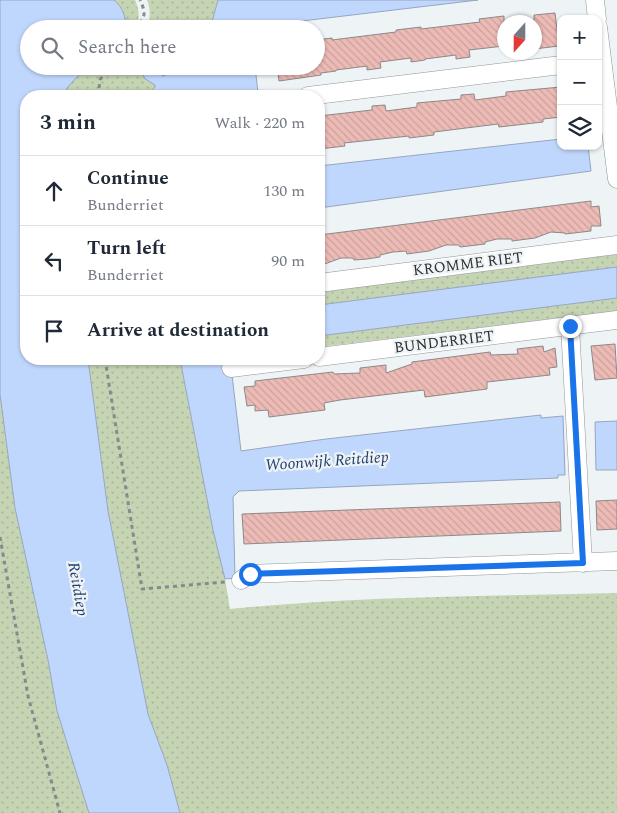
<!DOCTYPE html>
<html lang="en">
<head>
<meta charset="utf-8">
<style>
  body { margin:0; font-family:Spectral,serif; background:#f6f6f7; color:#1f2937 }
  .controls { position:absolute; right:15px; top:15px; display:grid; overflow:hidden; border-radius:10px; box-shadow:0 1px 4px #0004 }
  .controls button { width:45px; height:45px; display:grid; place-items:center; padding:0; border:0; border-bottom:1px solid #e0e1e3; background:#fff; color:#1f2937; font:25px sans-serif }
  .compass { position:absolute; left:497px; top:15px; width:45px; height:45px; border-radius:50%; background:#fff; box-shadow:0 1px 4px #0004; rotate:201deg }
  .stop { position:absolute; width:15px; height:15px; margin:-11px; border:4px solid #1a73e8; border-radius:50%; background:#fff }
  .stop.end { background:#1a73e8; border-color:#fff; box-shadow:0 1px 5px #0008 }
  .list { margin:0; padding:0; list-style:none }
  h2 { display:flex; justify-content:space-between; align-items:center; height:65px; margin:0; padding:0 20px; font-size:21px }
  h2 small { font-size:16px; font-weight:400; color:#747a83 }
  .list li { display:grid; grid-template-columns:32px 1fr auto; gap:15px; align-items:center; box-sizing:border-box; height:70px; padding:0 20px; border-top:1px solid #e0e1e3 }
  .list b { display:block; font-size:19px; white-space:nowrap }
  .list p { margin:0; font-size:16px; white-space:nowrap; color:#747a83 }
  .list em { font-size:16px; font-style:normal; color:#747a83 }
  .icon { flex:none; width:28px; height:28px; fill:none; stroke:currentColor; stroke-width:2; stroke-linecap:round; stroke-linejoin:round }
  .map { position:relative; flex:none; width:617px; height:813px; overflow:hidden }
  .search { position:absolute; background:#fff; box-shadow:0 1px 4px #0004; left:20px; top:20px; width:305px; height:55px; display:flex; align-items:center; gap:12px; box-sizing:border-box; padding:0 18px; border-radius:28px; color:#747a83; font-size:19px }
  .panel { position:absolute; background:#fff; box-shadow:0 1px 4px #0004; left:20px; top:90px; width:305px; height:275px; border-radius:20px }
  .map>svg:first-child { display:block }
</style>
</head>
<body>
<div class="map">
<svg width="617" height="813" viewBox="0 0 617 813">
  <defs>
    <pattern id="grass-dots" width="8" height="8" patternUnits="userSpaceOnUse" patternTransform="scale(1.25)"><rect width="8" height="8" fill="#c5d4b3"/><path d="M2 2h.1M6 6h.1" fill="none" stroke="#aab69a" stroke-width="1.8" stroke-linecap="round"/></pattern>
    <pattern id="building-back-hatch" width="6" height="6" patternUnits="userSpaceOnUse" patternTransform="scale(1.25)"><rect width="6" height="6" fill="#edbbb6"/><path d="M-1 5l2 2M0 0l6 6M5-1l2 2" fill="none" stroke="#cca19d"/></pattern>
  </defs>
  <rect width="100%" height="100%" fill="#eef3f6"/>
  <!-- grass -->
  <path fill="url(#grass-dots)" d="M 114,0 L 135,0 C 140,10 139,18 137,29 L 126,29 C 126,18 123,7 114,0 Z
    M 147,0 L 218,0 L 210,29 L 147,29 C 150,19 151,9 147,0 Z
    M 90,66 L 131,66 L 155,85 L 155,87 L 150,93 L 153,96 L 62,96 C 69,83 79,75 90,66 Z
    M 150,66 L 183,66 L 168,68 L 169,71 L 168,74 L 163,76 L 158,73 L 159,71 L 154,67 L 152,68 Z
    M 617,254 L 617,267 L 319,305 L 319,292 Z
    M 617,298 L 617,311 L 319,347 L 319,336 Z
    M 88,359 L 180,359 L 213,530 L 225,579 L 230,609 C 358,596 488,596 617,593 L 617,813 L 180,813 L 167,765 L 148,714 L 108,511 Z
    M 0,394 L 15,508 L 48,660 L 57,711 L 89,813 L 0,813 Z"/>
  <!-- water -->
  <path fill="#c0d7fd" stroke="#95a6c0" d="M 0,0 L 114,0 C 123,7 126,18 126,29 L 29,29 L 29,66 L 90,66 C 79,75 69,83 62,96 L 26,96 L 26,359 L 88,359 L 108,511 L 148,714 L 167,765 L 180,813 L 89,813 L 57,711 L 48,660 L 15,508 L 0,394 Z
    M 218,0 L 478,0 L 260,26 L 257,29 L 210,29 Z
    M 131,66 L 150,66 L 152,68 L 154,67 L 159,71 L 158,73 L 163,76 L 168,74 L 169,71 L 168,68 L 183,66 L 255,66 L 258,93 L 256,94 L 256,96 L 153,96 L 150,93 L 155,87 L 155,85 L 144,78 L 144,76 Z
    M 561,139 L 561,146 L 588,146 L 591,171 L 319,208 L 319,166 Z
    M 617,267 L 617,298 L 319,336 L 319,305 Z
    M 180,359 L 228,359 L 230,375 L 232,375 L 241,451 L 326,439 L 541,415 L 541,418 L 563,416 L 565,475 L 558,475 L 558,478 L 239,491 L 233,497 L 235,578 L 225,579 L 213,530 Z
    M 617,421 L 617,470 L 596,470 L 595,422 Z"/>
  <!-- building -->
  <path fill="url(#building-back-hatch)" stroke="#8e8888" d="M 555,13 L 559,46 L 534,49 L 534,15 Z
    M 504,16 L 504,46 L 469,50 L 470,57 L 456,59 L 456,55 L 425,59 L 425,60 L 411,62 L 411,58 L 380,62 L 381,68 L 367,70 L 367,66 L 336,70 L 336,71 L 321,73 L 321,75 L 279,81 L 277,66 L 316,66 L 316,40 L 332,38 L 332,40 L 396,32 L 396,30 L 421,27 L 421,29 L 480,22 L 479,19 Z
    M 561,87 L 561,117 L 543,119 L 543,122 L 499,127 L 498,124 L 434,132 L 434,135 L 409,138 L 409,136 L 344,143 L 345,146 L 319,149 L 319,116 L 372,110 L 372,106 L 385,105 L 386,111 L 417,107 L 417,103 L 461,99 L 461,95 L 474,94 L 475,100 L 506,96 L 506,92 Z
    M 591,201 L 591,207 L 599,206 L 601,226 L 591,226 L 591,231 L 565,234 L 565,233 L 551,232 L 535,238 L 512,241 L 512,239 L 497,239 L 485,242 L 485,244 L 460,247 L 459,245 L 446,245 L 429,251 L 407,254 L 406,251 L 393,252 L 380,255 L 380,257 L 367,259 L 354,260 L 353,258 L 341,258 L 319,266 L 319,235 Z
    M 615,344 L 617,378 L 595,380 L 591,346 Z
    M 543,346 L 544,352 L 555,348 L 557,367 L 549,368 L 550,375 L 487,382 L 487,389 L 425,397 L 424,390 L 340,400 L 324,403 L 325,410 L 269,417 L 268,410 L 255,411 L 255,405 L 247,406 L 244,387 L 255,386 L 255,381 L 333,372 L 334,374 L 360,373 L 360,368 L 386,365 L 386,373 L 412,364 L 412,362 L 490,352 L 491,355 L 518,354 L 517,349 Z
    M 617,500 L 617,529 L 597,530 L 596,501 Z
    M 560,502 L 561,531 L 244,544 L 242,514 Z"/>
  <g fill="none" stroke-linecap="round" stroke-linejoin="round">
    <!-- minor casing -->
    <g stroke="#929699" stroke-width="19">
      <path id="minor" d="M 595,0 L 597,19
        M 598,27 L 617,179
        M 308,96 L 561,65
        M 319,283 L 617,245
        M 570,326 L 583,563
        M 319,357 L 617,320
        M 231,368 L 304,359
        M 241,580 L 250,574 L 617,561"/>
    </g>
    <!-- path -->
    <path stroke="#878a8c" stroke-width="3" stroke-dasharray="4 4" stroke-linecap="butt" d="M 134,29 C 145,17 147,15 140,0
      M 98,96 L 100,80 L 108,66
      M 105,359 L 142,589 L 225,582
      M 0,537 L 28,696 L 60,813"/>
    <!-- minor -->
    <use href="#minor" stroke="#fff" stroke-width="18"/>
  </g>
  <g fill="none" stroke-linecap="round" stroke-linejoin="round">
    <!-- route -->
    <path stroke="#1a73e8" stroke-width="6" d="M 250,574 L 583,563 L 570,326"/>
  </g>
  <g text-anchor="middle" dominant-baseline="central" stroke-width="4.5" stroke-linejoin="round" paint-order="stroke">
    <!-- street labels -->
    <g font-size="15" fill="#303233" stroke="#eef3f6">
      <text transform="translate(468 264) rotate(-7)">KROMME RIET</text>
      <text transform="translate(444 342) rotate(-7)">BUNDERRIET</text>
    </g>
    <!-- water labels -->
    <g font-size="16" font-style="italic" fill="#233e6d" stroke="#eef3f6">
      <text transform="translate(327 461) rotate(-4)">Woonwijk Reitdiep</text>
      <text transform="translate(78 589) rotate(80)">Reitdiep</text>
    </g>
  </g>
</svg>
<div class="controls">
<button>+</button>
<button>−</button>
<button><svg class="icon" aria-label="layers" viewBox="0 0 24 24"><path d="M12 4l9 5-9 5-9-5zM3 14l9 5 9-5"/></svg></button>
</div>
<svg class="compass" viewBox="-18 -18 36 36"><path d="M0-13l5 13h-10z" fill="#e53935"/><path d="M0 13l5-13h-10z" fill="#747a83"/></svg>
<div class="stop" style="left:250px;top:574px"></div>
<div class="stop end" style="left:570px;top:326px"></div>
<div class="search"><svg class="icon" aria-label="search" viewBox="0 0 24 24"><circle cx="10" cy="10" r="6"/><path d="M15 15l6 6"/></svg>Search here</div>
<section class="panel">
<h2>3 min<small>Walk · 220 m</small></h2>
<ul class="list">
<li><svg class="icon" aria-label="ahead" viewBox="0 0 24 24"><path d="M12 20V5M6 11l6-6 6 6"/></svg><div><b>Continue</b><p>Bunderriet</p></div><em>130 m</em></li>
<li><svg class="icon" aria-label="left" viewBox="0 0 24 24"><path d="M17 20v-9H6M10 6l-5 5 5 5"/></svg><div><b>Turn left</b><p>Bunderriet</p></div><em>90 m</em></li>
<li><svg class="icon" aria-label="arrive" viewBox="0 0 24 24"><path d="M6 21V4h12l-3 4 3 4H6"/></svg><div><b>Arrive at destination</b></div></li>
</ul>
</section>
</div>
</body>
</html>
